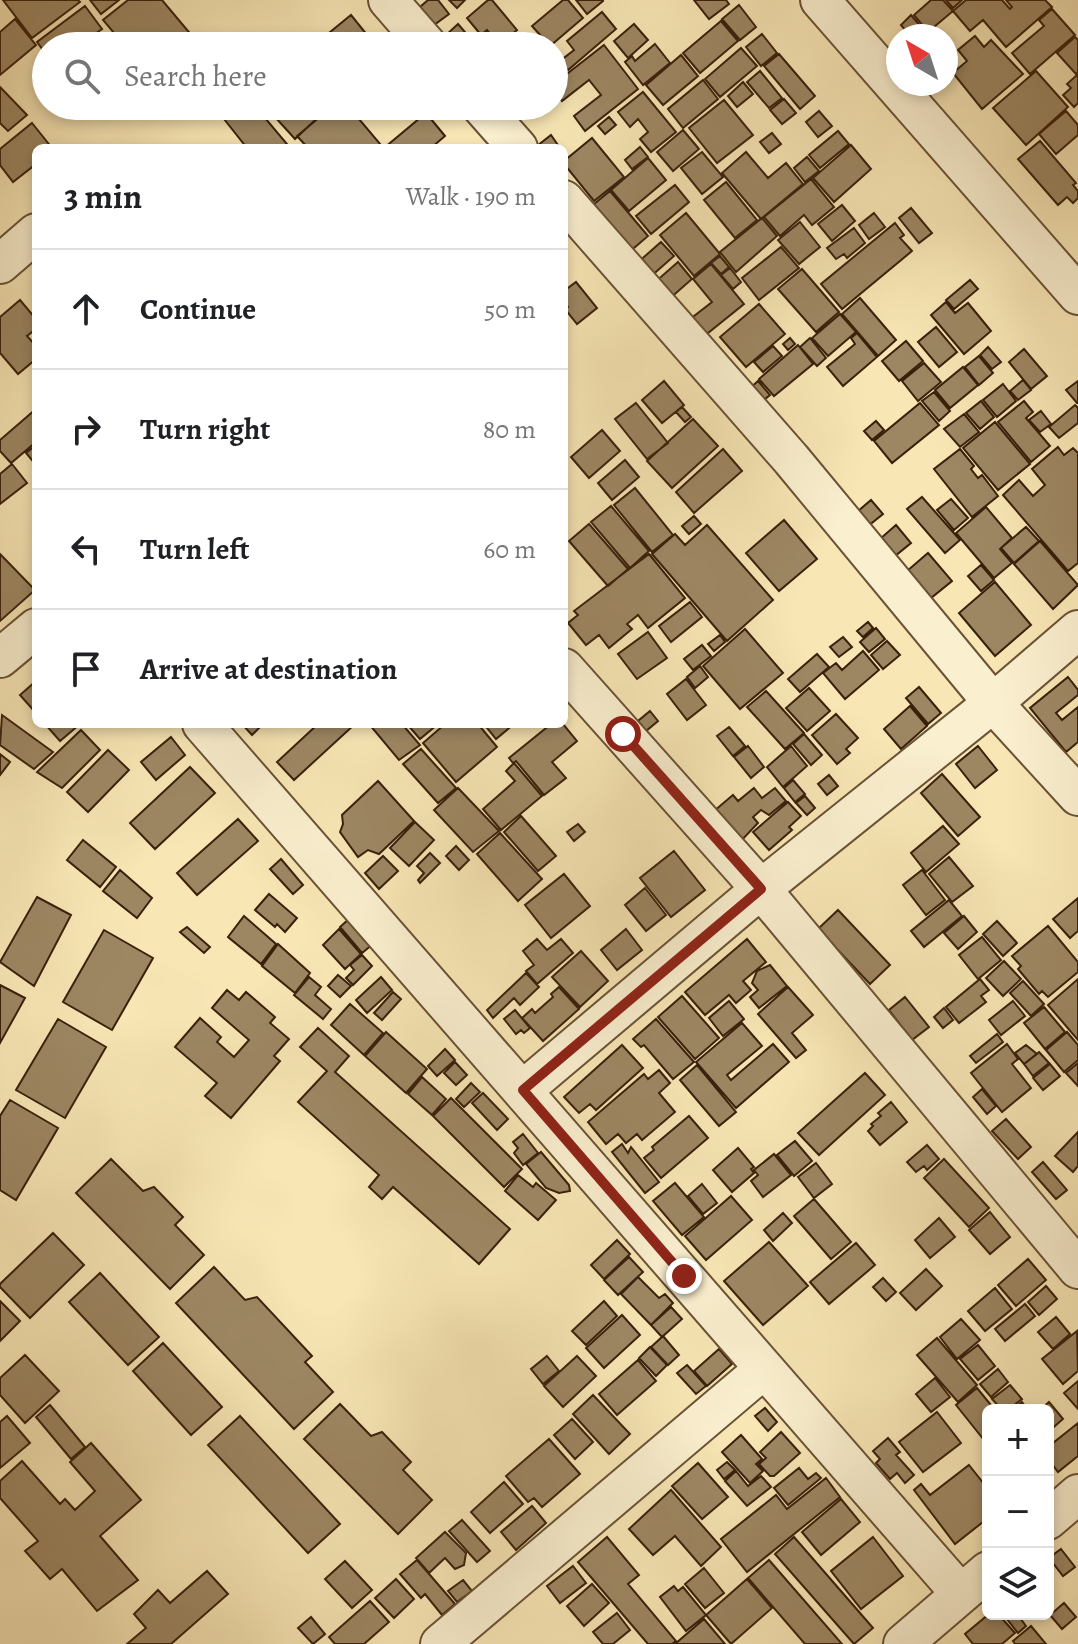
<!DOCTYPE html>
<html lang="en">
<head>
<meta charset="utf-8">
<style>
  body { margin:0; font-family:Alegreya,serif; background:#f6f6f6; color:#202124 }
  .controls { position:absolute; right:24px; bottom:24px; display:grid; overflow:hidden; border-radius:12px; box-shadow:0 4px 12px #0003 }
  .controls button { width:72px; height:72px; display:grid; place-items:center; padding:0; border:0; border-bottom:2px solid #e0e0e0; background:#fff; color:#202124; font:40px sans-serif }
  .compass { position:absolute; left:886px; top:24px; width:72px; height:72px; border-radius:50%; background:#fff; box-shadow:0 4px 12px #0003; rotate:321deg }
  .stop { position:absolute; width:24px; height:24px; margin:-18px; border:6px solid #8f2418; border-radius:50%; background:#fff }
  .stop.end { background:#8f2418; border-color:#fff; box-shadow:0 2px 8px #0008 }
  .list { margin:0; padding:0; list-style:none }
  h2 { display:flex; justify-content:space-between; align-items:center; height:104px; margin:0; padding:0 32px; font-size:34px }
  h2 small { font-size:26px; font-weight:400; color:#757577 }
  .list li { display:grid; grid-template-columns:52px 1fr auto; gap:24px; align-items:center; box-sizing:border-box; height:120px; padding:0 32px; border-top:2px solid #e0e0e0 }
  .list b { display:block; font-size:30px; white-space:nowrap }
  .list em { font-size:26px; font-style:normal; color:#757577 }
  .icon { flex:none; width:44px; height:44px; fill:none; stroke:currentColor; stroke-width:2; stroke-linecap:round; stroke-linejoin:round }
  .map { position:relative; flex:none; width:1078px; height:1644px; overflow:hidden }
  .search { position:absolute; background:#fff; box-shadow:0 4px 12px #0003; left:32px; top:32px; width:536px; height:88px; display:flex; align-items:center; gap:20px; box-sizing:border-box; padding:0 28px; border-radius:44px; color:#757577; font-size:30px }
  .panel { position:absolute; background:#fff; box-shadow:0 4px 12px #0003; left:32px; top:144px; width:536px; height:584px; border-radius:12px }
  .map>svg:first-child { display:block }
</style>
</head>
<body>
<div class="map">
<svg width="1078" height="1644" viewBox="0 0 1078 1644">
  <rect width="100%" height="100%" fill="#f8e6b5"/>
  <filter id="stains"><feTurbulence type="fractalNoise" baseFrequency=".0025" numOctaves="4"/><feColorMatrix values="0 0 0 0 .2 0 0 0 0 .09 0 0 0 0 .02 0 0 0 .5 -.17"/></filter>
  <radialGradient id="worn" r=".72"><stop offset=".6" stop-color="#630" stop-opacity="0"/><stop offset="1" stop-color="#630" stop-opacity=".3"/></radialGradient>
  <!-- building -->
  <path fill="#9d8763" stroke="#3a200b" stroke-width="2" d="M 3,0 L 78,0 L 80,2 L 32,38 Z
    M 90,0 L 119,0 L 101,14 Z
    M 128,0 L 162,0 L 193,37 L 183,46 L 125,46 L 103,20 Z
    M 428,0 L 438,0 L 449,14 L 434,25 L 420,7 Z
    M 449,0 L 465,0 L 457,8 Z
    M 488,0 L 492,0 L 517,30 L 499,45 L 487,30 L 481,35 L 467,18 Z
    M 563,0 L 568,0 L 583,18 L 550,46 L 532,26 Z
    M 576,0 L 603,0 L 603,1 L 587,14 Z
    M 694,0 L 726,0 L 729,4 L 709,19 Z
    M 931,0 L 943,0 L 953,11 L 928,32 L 914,15 Z
    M 946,0 L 962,0 L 953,8 Z
    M 966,0 L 1002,0 L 1010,9 L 1012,7 L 1006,0 L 1045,0 L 1052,7 L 1006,47 L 983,20 L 970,31 L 953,11 Z
    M 739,5 L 756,27 L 740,40 L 722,19 Z
    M 85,6 L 102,29 L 78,46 L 46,46 L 46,54 L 37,42 Z
    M 1052,9 L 1075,35 L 1030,74 L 1012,53 L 1044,26 L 1039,20 Z
    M 602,12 L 616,29 L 568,70 L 560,61 L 574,50 L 567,41 Z
    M 351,15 L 376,46 L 313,46 Z
    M 911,15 L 922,28 L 910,36 L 901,25 Z
    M 15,19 L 36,45 L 0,75 L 0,32 Z
    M 721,21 L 738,41 L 700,73 L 683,53 Z
    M 458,24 L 477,46 L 453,46 L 445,36 Z
    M 634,24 L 648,40 L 628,58 L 614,41 Z
    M 762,34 L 777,53 L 761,66 L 746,47 Z
    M 975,36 L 984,47 L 991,40 L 1023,74 L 982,109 L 953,73 L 967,61 L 958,50 Z
    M 1075,37 L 1078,40 L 1078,72 L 1076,74 L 1057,53 Z
    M 655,44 L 670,63 L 643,85 L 625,62 L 632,56 L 635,61 Z
    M 604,45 L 638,89 L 585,131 L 574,116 L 601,95 L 589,80 L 562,101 L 554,91 L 554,84 Z
    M 741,48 L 757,66 L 720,97 L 705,79 Z
    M 779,54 L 815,96 L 800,109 L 764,66 Z
    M 681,55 L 698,76 L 663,105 L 646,85 Z
    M 760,71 L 782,98 L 769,108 L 747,82 Z
    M 1036,71 L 1068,107 L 1026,145 L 993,108 Z
    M 1078,74 L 1078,103 L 1074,107 L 1063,95 L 1071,88 L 1067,84 Z
    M 703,80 L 718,99 L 683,128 L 668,109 Z
    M 743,82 L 753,94 L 737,107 L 728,96 Z
    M 0,87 L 27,115 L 8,131 L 0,123 Z
    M 643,92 L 676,132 L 651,152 L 640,139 L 648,132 L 638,119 L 630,127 L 618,112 Z
    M 784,99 L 796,113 L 782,124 L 770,110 Z
    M 724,100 L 753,135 L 717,163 L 689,128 Z
    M 239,106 L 255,106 L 287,144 L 282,148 L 247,148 L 224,119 Z
    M 265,106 L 330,106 L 295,139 Z
    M 333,106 L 348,106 L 381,145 L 377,148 L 308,148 L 297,136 Z
    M 819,111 L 832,126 L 818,137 L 806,122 Z
    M 1066,111 L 1078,125 L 1078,135 L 1056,154 L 1039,134 Z
    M 426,113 L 445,136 L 431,148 L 384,148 Z
    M 609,117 L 616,125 L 605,134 L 598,126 Z
    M 32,123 L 52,148 L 36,148 L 36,164 L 13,182 L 0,165 L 0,149 Z
    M 683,130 L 699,149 L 673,171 L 657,152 Z
    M 838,131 L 849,144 L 820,168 L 809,155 Z
    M 772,133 L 781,144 L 769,153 L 760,142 Z
    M 551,135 L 560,148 L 538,148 L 537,146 Z
    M 592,138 L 624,177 L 594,201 L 564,164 L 564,161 Z
    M 1040,141 L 1076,183 L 1073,185 L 1078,191 L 1078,198 L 1073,203 L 1067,197 L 1058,205 L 1018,159 Z
    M 851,145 L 871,169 L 834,202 L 813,178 Z
    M 640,147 L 648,157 L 632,169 L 625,160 Z
    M 702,152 L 723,177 L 702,194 L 681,168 Z
    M 746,152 L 768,178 L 786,163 L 803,184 L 761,219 L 722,173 Z
    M 807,157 L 819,171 L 805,182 L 794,168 Z
    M 648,158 L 666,180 L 629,211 L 611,190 Z
    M 811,179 L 834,207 L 812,225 L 804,215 L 780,236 L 764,217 Z
    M 726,182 L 757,220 L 735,238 L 704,200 Z
    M 675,185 L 689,202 L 651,234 L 636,216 Z
    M 610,191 L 648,236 L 627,254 L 588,209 Z
    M 842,205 L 855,221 L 832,241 L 818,224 Z
    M 911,208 L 932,233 L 919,243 L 899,218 Z
    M 686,213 L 720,254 L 694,276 L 660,235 Z
    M 874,213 L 885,227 L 869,239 L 859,225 Z
    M 762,218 L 777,236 L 736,272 L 720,252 Z
    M 800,222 L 820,247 L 799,264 L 778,240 Z
    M 895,223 L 904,235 L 900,238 L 912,251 L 842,309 L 821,284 Z
    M 854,228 L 865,243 L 847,258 L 844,254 L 836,259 L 827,248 Z
    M 661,242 L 674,256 L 649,278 L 636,264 Z
    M 781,247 L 799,268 L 759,300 L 742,278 Z
    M 720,256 L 729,267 L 721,274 L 711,263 Z
    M 678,262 L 692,279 L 668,300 L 654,283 Z
    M 711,264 L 744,304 L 703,337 L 689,320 L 712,302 L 693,279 Z
    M 730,268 L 741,282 L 733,289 L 721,275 Z
    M 802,269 L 839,312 L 816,332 L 778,289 Z
    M 970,280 L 978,289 L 954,309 L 946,300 Z
    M 576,282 L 597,308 L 577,324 L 565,309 L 568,307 L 564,301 L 564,291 Z
    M 860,298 L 896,340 L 878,356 L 842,314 Z
    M 20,300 L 36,319 L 36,329 L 27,336 L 36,346 L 36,359 L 18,374 L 0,353 L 0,317 Z
    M 946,302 L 955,313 L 968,303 L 991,331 L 964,354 L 931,315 Z
    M 759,304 L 785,334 L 746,367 L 720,337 Z
    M 840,314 L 856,332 L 828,356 L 812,338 Z
    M 936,327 L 957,352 L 939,367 L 918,342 Z
    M 857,333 L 877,357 L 843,386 L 827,367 L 855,344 L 851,338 Z
    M 790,338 L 795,344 L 788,350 L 783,344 Z
    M 810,338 L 826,358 L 817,366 L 800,347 Z
    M 906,341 L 923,361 L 899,381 L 882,361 Z
    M 798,345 L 813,364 L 774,396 L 759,379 Z
    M 773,346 L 782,356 L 763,372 L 754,362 Z
    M 988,347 L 1001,362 L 992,369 L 980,355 Z
    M 1024,349 L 1047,376 L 1031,389 L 1009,362 Z
    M 979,356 L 993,373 L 979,385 L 965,367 Z
    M 924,363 L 941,382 L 918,401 L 902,381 Z
    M 963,367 L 978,385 L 950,408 L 935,390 Z
    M 1023,380 L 1031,390 L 1018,400 L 1010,391 Z
    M 664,381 L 684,405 L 662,423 L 642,400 Z
    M 758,381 L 770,395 L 760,403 L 748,390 Z
    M 1078,381 L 1078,403 L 1077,403 L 1066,390 Z
    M 1003,384 L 1016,401 L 997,417 L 983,400 Z
    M 934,392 L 950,411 L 939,421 L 922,401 Z
    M 981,401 L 994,417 L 980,429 L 966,413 Z
    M 1024,401 L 1033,412 L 1026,418 L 1050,446 L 1031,462 L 998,422 Z
    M 636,403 L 668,443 L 647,459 L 615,419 Z
    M 920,403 L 939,425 L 892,463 L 874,441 Z
    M 1075,405 L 1078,408 L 1078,423 L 1059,438 L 1049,427 Z
    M 682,407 L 691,417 L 685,422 L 676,412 Z
    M 36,409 L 36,442 L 11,463 L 0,451 L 0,440 Z
    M 1041,411 L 1051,424 L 1040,432 L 1029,420 Z
    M 964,414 L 979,432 L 960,447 L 944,429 Z
    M 693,419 L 718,446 L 672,488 L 647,461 Z
    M 876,421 L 884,430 L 872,440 L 864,431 Z
    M 995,422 L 1030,464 L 998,490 L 963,448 Z
    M 602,430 L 620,451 L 589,478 L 571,457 Z
    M 36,445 L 36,465 L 26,453 Z
    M 1058,447 L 1064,455 L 1073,448 L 1078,453 L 1078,563 L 1068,571 L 1003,495 L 1019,480 L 1033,496 L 1045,485 L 1032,469 Z
    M 723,449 L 742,471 L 694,513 L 676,492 Z
    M 960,449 L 974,466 L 971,469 L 978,478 L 982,475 L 998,496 L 972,517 L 934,469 Z
    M 625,460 L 639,477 L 612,500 L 598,483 Z
    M 12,464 L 27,483 L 0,504 L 0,474 Z
    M 635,488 L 673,535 L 652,552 L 614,505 Z
    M 922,497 L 960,540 L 945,553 L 907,509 Z
    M 951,499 L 968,518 L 954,530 L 937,510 Z
    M 871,500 L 883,514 L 868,526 L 857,512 Z
    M 611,506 L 649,551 L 630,568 L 591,522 Z
    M 986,507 L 1012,538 L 1000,549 L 1012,563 L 994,578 L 956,533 Z
    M 694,516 L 701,524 L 689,534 L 682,526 Z
    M 784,520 L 817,559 L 779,591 L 746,553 Z
    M 589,524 L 628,569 L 608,586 L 569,541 Z
    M 707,525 L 773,600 L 727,641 L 652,554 L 675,534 L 685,545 Z
    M 896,525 L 911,543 L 895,556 L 880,539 Z
    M 1026,527 L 1039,541 L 1014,563 L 1001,548 Z
    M 1040,541 L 1078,585 L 1053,609 L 1014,564 Z
    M 928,553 L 952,581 L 931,598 L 907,571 Z
    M 0,554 L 35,590 L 0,621 Z
    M 649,554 L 685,598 L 648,628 L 638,615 L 627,624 L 632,629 L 609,648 L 599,635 L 586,645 L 568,623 L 578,615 L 574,611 Z
    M 981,565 L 994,580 L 981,591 L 968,576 Z
    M 995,582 L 1031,625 L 995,656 L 959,613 Z
    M 690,602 L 702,617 L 671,642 L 659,626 Z
    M 868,622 L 873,628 L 863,637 L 857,631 Z
    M 876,628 L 885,639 L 869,652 L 860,642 Z
    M 745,629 L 783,673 L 740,709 L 703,666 Z
    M 648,632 L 667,658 L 637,679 L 618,654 Z
    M 720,635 L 725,642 L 714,651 L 708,644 Z
    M 843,637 L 852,647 L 839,657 L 830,647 Z
    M 887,641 L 900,655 L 883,669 L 871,655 Z
    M 702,645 L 711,656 L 693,670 L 684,659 Z
    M 863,651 L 879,670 L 845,699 L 823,673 L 836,663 L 842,670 Z
    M 817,654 L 829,667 L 800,692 L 788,679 Z
    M 700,666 L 708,677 L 695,688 L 687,677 Z
    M 1068,677 L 1078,690 L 1078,695 L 1056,713 L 1062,720 L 1078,707 L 1078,742 L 1066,752 L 1030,708 Z
    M 686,679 L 706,705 L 687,720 L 667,694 Z
    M 36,681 L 36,713 L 20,695 Z
    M 919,687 L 941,713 L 928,724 L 906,698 Z
    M 809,688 L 830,711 L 807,731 L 786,708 Z
    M 766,691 L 804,733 L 785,749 L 747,707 Z
    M 910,706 L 927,726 L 901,749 L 884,729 Z
    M 650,711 L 658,721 L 646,731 L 638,721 Z
    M 836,714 L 858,738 L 846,749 L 850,753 L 837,764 L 812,735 Z
    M 2,715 L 53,752 L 34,769 L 0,745 Z
    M 45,724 L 80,724 L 60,741 Z
    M 242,724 L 263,724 L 252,735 Z
    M 318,724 L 355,724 L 294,780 L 277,762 Z
    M 369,724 L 402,724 L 420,745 L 399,760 Z
    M 407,724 L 438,724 L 420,739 Z
    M 445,724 L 478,724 L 497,747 L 456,782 L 423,743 Z
    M 484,724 L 514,724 L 496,739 Z
    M 551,724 L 563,724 L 577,741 L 552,762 L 566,778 L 544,795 L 516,761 L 513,763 L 509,758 Z
    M 729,727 L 745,746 L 733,756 L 717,736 Z
    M 81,730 L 100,750 L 62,788 L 37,772 Z
    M 804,734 L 822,755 L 811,765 L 793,744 Z
    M 171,737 L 185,755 L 156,780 L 141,762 Z
    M 748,746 L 764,767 L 751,778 L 734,757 Z
    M 791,746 L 807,766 L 783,787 L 767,767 Z
    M 978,746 L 997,770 L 975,788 L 956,764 Z
    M 421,749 L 456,788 L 438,803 L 403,764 Z
    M 108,750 L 129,770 L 88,812 L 67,792 Z
    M 0,754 L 10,762 L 0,775 Z
    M 514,763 L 542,796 L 501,830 L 483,809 L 515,781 L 506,771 Z
    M 190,767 L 215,793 L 155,849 L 130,823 Z
    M 942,774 L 980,817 L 958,836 L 921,793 Z
    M 829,775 L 838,786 L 827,795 L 818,784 Z
    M 793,780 L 805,794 L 795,802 L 784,788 Z
    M 378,781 L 414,821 L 379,854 L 368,850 L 358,857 L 340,832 L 343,824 L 342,815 Z
    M 458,788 L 499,831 L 473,852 L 434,810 Z
    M 754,788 L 762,798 L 775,788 L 786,801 L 769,815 L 761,810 L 753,817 L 758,823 L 740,842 L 726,821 L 724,823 L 714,811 L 733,795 L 738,801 Z
    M 805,796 L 815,808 L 807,815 L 796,803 Z
    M 788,802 L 801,816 L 789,827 L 792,830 L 769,850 L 753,832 Z
    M 521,816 L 556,856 L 538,871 L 504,832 Z
    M 238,819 L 258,841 L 197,895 L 177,873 Z
    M 415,822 L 434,840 L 409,866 L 390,848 Z
    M 578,824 L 585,832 L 574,841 L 567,832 Z
    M 943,826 L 959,844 L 926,872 L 911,853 Z
    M 500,833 L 542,879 L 518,901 L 477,854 Z
    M 83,840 L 116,867 L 100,887 L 67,860 Z
    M 456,846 L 469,860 L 459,870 L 446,856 Z
    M 674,851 L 705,890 L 671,917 L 640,878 Z
    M 430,853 L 440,863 L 420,883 L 418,880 L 424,873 L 417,866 Z
    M 383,856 L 398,871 L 379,889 L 365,873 Z
    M 949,857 L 973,886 L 952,902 L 929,874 Z
    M 281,859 L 303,885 L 293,894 L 270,869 Z
    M 120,870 L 152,898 L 137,918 L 103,891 Z
    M 922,870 L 945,900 L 926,915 L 903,885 Z
    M 564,874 L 590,906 L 551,938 L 525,905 Z
    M 645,888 L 666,915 L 646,931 L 625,905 Z
    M 269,894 L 297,918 L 285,932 L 277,924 L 275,927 L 255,910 Z
    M 37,897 L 71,915 L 34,986 L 0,962 Z
    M 1078,898 L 1078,931 L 1070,938 L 1053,919 Z
    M 949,900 L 962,916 L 924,947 L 911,931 Z
    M 838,910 L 890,965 L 870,984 L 818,929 Z
    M 244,916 L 276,944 L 261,964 L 228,937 Z
    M 964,916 L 977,932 L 958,949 L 944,933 Z
    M 350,918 L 373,944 L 362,953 L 340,927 Z
    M 997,921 L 1017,943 L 1003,956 L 983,934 Z
    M 1048,926 L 1078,962 L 1078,972 L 1048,997 L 1042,991 L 1039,994 L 1018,969 L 1021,966 L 1012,956 Z
    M 187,927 L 210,947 L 204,953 L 180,932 Z
    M 339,929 L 361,954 L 345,969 L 323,945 Z
    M 626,929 L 642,950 L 617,970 L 601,950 Z
    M 104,930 L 153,958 L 112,1030 L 63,1002 Z
    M 982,937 L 1001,960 L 978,979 L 959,955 Z
    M 537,939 L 547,950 L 561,939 L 573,953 L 537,984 L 526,971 L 534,965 L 523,951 Z
    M 747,939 L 766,962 L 743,981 L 751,990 L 736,1003 L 729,995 L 705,1015 L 685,992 Z
    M 278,944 L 310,973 L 295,993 L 262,966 Z
    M 581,951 L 608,981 L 580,1007 L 552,977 Z
    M 362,955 L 372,966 L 353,985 L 346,978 L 354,970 L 350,965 Z
    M 1004,961 L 1021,979 L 1003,996 L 986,978 Z
    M 770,965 L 787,986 L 759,1008 L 750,997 L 758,990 L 752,983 L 757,971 Z
    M 526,973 L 539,987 L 520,1005 L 514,998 L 493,1018 L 487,1010 Z
    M 338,975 L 351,986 L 340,997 L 328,986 Z
    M 309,977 L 321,987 L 315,995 L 331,1009 L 323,1019 L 294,995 Z
    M 381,977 L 392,990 L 367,1013 L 356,1000 Z
    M 980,979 L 989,990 L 981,996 L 986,1002 L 959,1023 L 946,1007 Z
    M 1078,979 L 1078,1040 L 1048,1005 Z
    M 1023,981 L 1044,1004 L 1031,1016 L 1010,993 Z
    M 0,985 L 25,998 L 0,1043 Z
    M 559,987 L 579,1009 L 543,1041 L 522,1018 L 532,1009 L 535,1013 L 553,997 L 551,994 Z
    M 788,987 L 813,1015 L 792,1033 L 806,1050 L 796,1058 L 758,1014 Z
    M 227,990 L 239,1000 L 246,992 L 275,1017 L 270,1023 L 289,1039 L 274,1056 L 280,1061 L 231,1118 L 205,1096 L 217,1083 L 175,1047 L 200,1018 L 221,1037 L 217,1042 L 234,1057 L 249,1040 L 212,1008 Z
    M 393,992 L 401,999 L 382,1020 L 374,1013 Z
    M 682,996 L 719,1038 L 695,1059 L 658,1017 Z
    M 905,997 L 929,1027 L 912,1040 L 889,1010 Z
    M 729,1001 L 744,1019 L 723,1036 L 709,1018 Z
    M 1013,1001 L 1025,1016 L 1001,1035 L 989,1020 Z
    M 350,1004 L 383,1033 L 364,1055 L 331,1025 Z
    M 1044,1007 L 1065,1032 L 1045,1049 L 1024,1023 Z
    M 944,1008 L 953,1020 L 943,1028 L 934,1017 Z
    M 515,1010 L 530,1028 L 524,1033 L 521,1030 L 516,1034 L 504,1019 Z
    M 58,1019 L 106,1047 L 65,1118 L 16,1090 Z
    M 656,1019 L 694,1062 L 673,1079 L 644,1045 L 641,1047 L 633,1039 Z
    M 742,1023 L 762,1046 L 727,1075 L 731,1080 L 773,1044 L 789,1062 L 736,1108 L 696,1062 Z
    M 318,1028 L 349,1056 L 335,1072 L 510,1229 L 479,1264 L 393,1187 L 382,1199 L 369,1187 L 379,1175 L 298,1102 L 327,1071 L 300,1047 Z
    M 386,1032 L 427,1069 L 406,1093 L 365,1056 Z
    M 1067,1032 L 1078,1045 L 1078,1060 L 1064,1072 L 1046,1050 Z
    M 997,1034 L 1003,1042 L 976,1063 L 970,1056 Z
    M 1007,1044 L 1018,1059 L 1012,1064 L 1031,1088 L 1002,1112 L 971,1073 Z
    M 622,1045 L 643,1068 L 596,1110 L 590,1104 L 579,1113 L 564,1097 Z
    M 1026,1045 L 1037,1054 L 1024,1064 L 1015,1053 Z
    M 445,1049 L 455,1060 L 437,1076 L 428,1066 Z
    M 1039,1052 L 1049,1063 L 1033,1076 L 1024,1064 Z
    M 455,1062 L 467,1075 L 456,1085 L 444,1073 Z
    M 1078,1063 L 1078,1086 L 1066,1073 Z
    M 1050,1064 L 1060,1076 L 1043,1090 L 1033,1078 Z
    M 697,1065 L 736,1112 L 719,1126 L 680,1080 Z
    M 659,1070 L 670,1083 L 659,1093 L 675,1112 L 642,1140 L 637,1134 L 626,1143 L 618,1134 L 606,1144 L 588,1122 L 644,1074 L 648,1079 Z
    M 865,1073 L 885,1095 L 819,1155 L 798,1133 Z
    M 422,1077 L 446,1099 L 432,1115 L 408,1094 Z
    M 471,1083 L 480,1092 L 464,1107 L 456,1099 Z
    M 982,1089 L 996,1106 L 987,1114 L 973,1097 Z
    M 483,1093 L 508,1119 L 497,1130 L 472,1103 Z
    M 451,1098 L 522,1169 L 504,1187 L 433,1116 Z
    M 10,1100 L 58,1128 L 16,1200 L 0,1190 L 0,1116 Z
    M 891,1102 L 907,1122 L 880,1145 L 868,1131 L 873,1126 L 871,1124 L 881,1116 L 878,1113 Z
    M 689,1116 L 708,1138 L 661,1178 L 644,1158 L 654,1150 L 652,1147 Z
    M 1006,1119 L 1031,1147 L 1018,1159 L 992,1131 Z
    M 1078,1132 L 1078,1166 L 1073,1172 L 1055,1156 Z
    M 523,1134 L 538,1153 L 523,1165 L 514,1153 L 518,1148 L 513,1142 Z
    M 795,1141 L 812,1161 L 794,1176 L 777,1155 Z
    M 622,1144 L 628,1153 L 631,1147 L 659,1182 L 645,1193 L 612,1152 Z
    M 927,1145 L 939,1159 L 927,1170 L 924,1166 L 916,1172 L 907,1162 Z
    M 738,1148 L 754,1167 L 751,1169 L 754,1173 L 732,1192 L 713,1170 Z
    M 541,1152 L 569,1185 L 570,1191 L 559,1193 L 546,1188 L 526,1164 Z
    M 774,1154 L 791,1175 L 763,1197 L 751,1181 L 758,1175 L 754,1170 Z
    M 111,1159 L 143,1191 L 154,1187 L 183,1217 L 175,1225 L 204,1255 L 170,1289 L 76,1193 Z
    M 944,1159 L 989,1208 L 969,1227 L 924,1178 Z
    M 1043,1162 L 1067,1190 L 1056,1199 L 1032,1172 Z
    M 816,1163 L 832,1184 L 814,1198 L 798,1177 Z
    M 518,1175 L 533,1187 L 536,1183 L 556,1200 L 538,1220 L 505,1191 Z
    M 675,1183 L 704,1217 L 682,1235 L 653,1201 Z
    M 702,1184 L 717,1203 L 703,1214 L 688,1196 Z
    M 731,1196 L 752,1220 L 706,1260 L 685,1236 Z
    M 814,1199 L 851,1242 L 831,1259 L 794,1216 Z
    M 990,1212 L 1010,1237 L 990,1254 L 969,1230 Z
    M 783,1213 L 792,1223 L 773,1241 L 764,1230 Z
    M 939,1218 L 955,1237 L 930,1258 L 915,1240 Z
    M 53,1233 L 84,1265 L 30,1318 L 0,1287 L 0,1284 Z
    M 617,1240 L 630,1254 L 604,1279 L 591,1265 Z
    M 769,1242 L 808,1286 L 763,1325 L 724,1281 Z
    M 856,1243 L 875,1265 L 829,1304 L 810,1282 Z
    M 629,1257 L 643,1272 L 618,1295 L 604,1280 Z
    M 1028,1259 L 1046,1280 L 1016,1306 L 998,1285 Z
    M 214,1267 L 245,1300 L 257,1297 L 312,1356 L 305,1362 L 333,1392 L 294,1429 L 176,1303 Z
    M 926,1269 L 942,1286 L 916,1310 L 900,1293 Z
    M 100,1273 L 159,1337 L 128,1365 L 69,1302 Z
    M 638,1277 L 659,1298 L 665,1294 L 673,1303 L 651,1325 L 621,1294 Z
    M 883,1278 L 896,1292 L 886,1301 L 873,1287 Z
    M 1046,1286 L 1057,1299 L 1039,1315 L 1028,1302 Z
    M 995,1288 L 1012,1309 L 985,1331 L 968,1311 Z
    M 0,1301 L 20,1321 L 0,1341 Z
    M 604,1301 L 617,1316 L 586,1345 L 572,1331 Z
    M 1025,1304 L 1035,1316 L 1005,1341 L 995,1329 Z
    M 671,1307 L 682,1319 L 662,1337 L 651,1325 Z
    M 622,1315 L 640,1335 L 604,1368 L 586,1348 Z
    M 1056,1317 L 1070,1334 L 1053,1349 L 1038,1332 Z
    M 961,1319 L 980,1340 L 957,1359 L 940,1337 Z
    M 1077,1331 L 1078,1371 L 1063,1384 L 1042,1359 Z
    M 663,1336 L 679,1355 L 668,1365 L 651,1347 Z
    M 937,1338 L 977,1385 L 958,1402 L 917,1355 Z
    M 163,1343 L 222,1407 L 191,1435 L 133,1371 Z
    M 978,1345 L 995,1366 L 978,1380 L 960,1359 Z
    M 650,1347 L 667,1365 L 656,1376 L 639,1358 Z
    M 719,1349 L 732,1364 L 707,1386 L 694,1371 Z
    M 25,1355 L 59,1391 L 25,1423 L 0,1395 L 0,1378 Z
    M 547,1356 L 559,1371 L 543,1384 L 531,1369 Z
    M 577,1356 L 596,1376 L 563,1407 L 544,1386 Z
    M 638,1360 L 656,1381 L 617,1415 L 599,1394 Z
    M 687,1365 L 706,1386 L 696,1394 L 677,1373 Z
    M 998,1369 L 1008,1382 L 991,1397 L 980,1384 Z
    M 935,1378 L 950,1397 L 931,1412 L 916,1394 Z
    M 1078,1381 L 1078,1409 L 1064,1393 Z
    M 1010,1385 L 1022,1399 L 1008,1410 L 1002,1410 L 992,1399 Z
    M 977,1388 L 995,1410 L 988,1410 L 988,1445 L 956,1405 Z
    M 593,1395 L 630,1434 L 609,1454 L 573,1414 Z
    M 1022,1402 L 1028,1410 L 1012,1410 Z
    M 1049,1402 L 1063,1419 L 1048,1432 L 1048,1410 L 1040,1410 Z
    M 340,1404 L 371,1436 L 382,1432 L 411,1462 L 403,1470 L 432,1500 L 398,1534 L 304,1439 Z
    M 50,1405 L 85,1447 L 71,1459 L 36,1417 Z
    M 765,1408 L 777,1422 L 768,1431 L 755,1416 Z
    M 937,1412 L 961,1443 L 923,1472 L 899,1442 Z
    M 7,1416 L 30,1443 L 0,1468 L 0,1422 Z
    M 240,1416 L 340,1524 L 308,1553 L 208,1445 Z
    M 572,1419 L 593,1442 L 575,1459 L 554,1435 Z
    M 1078,1423 L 1078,1456 L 1058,1472 L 1048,1459 L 1048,1447 Z
    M 781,1432 L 800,1453 L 774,1476 L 770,1476 L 759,1464 L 766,1458 L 760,1452 Z
    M 741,1435 L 762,1459 L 756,1464 L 763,1471 L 750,1483 L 722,1452 Z
    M 888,1438 L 900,1452 L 896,1455 L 914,1475 L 905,1483 L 897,1473 L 890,1479 L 876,1463 L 880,1459 L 873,1451 Z
    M 549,1439 L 580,1474 L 542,1507 L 534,1498 L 528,1502 L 506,1476 Z
    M 91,1443 L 141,1500 L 100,1536 L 138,1580 L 97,1611 L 62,1569 L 50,1579 L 25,1551 L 38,1541 L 0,1498 L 0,1481 L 22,1461 L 60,1504 L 65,1499 L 75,1510 L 95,1491 L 70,1462 Z
    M 727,1462 L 735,1470 L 724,1479 L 717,1470 Z
    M 698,1463 L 728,1497 L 702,1519 L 672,1486 Z
    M 969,1465 L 988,1489 L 988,1518 L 955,1544 L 914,1490 L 921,1484 L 930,1495 Z
    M 799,1468 L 808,1479 L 816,1473 L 821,1478 L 788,1505 L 774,1488 Z
    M 736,1471 L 748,1486 L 761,1476 L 771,1487 L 747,1506 L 725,1481 Z
    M 826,1478 L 840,1497 L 747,1572 L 721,1539 L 776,1495 L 787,1509 Z
    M 504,1482 L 523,1504 L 490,1533 L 471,1512 Z
    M 671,1490 L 721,1547 L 701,1566 L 675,1536 L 653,1555 L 629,1529 Z
    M 841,1499 L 860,1522 L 821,1555 L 802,1532 Z
    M 532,1506 L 546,1523 L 516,1550 L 501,1532 Z
    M 462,1520 L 490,1551 L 477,1562 L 449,1531 Z
    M 445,1532 L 466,1553 L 464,1565 L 455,1569 L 445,1558 L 429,1573 L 416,1558 Z
    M 607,1537 L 639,1575 L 628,1584 L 676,1641 L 672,1644 L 648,1644 L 578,1562 Z
    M 794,1537 L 873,1628 L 854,1644 L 775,1554 Z
    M 873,1537 L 903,1576 L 861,1609 L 831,1571 Z
    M 1061,1549 L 1075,1567 L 1063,1576 L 1049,1558 Z
    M 417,1560 L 455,1604 L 442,1615 L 425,1594 L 421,1598 L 400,1574 Z
    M 769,1560 L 842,1644 L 805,1644 L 748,1578 Z
    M 345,1561 L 372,1590 L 352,1608 L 325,1579 Z
    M 573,1566 L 586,1583 L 560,1603 L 547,1586 Z
    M 704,1568 L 724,1593 L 705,1608 L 685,1584 Z
    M 207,1571 L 228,1594 L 171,1644 L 127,1644 L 146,1628 L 134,1614 L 158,1590 L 170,1603 Z
    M 396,1579 L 414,1599 L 394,1618 L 375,1598 Z
    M 747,1579 L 772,1608 L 731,1644 L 706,1615 Z
    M 463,1580 L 472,1591 L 457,1602 L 448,1591 Z
    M 592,1584 L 609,1603 L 584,1626 L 567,1606 Z
    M 674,1586 L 678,1591 L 683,1587 L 706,1615 L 686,1631 L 660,1597 Z
    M 370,1601 L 389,1622 L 364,1644 L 335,1644 L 329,1637 Z
    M 1064,1603 L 1076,1617 L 1062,1629 L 1050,1615 Z
    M 617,1613 L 630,1630 L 613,1644 L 603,1644 L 593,1632 Z
    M 989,1614 L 998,1614 L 1015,1633 L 1002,1644 L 973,1644 L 965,1634 Z
    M 1003,1614 L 1017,1614 L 1026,1626 L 1018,1633 Z
    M 311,1617 L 325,1634 L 313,1644 L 298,1628 Z
    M 704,1619 L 725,1644 L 675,1644 Z
    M 1031,1626 L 1046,1644 L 1015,1644 L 1013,1641 Z"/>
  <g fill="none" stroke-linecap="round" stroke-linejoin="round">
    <!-- minor casing -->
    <g stroke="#6a5236" stroke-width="42">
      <path id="minor" d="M 388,0 L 428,46
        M 820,0 L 1078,295
        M 481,106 L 518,148
        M 564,200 L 791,459 L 993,703 L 1078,796
        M 0,264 L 36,233
        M 0,658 L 36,628
        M 564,668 L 761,889 L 1078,1269
        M 202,724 L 961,1594
        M 523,1090 L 761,889 L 993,703 L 1078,630
        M 1048,1520 L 1078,1494
        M 440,1644 L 764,1369
        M 903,1644 L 988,1571"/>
    </g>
    <!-- minor -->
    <use href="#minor" stroke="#faefcf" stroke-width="38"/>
  </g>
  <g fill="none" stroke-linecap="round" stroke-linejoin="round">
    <!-- route -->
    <path stroke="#8f2418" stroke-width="10" d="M 623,734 L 761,889 L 523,1090 L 684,1276"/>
  </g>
  <rect width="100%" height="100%" filter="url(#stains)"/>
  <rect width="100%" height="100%" fill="url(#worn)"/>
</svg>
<div class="controls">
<button>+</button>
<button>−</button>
<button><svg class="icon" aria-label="layers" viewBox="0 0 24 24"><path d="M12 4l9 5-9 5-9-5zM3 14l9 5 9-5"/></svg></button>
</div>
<svg class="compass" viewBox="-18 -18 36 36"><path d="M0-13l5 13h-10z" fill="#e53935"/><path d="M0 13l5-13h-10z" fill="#757577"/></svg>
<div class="stop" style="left:623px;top:734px"></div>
<div class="stop end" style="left:684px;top:1276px"></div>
<div class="search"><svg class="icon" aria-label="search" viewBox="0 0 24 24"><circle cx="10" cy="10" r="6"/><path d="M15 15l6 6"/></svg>Search here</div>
<section class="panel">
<h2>3 min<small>Walk · 190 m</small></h2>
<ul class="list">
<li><svg class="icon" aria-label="ahead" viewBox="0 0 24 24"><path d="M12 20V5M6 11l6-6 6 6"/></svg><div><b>Continue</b></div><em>50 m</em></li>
<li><svg class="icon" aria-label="right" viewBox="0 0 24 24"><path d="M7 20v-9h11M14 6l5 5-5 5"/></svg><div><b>Turn right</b></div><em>80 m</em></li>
<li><svg class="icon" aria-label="left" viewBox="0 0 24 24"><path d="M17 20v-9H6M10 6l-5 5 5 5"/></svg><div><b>Turn left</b></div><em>60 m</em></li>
<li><svg class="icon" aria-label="arrive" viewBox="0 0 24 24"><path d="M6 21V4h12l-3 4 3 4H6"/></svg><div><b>Arrive at destination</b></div></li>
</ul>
</section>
</div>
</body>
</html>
